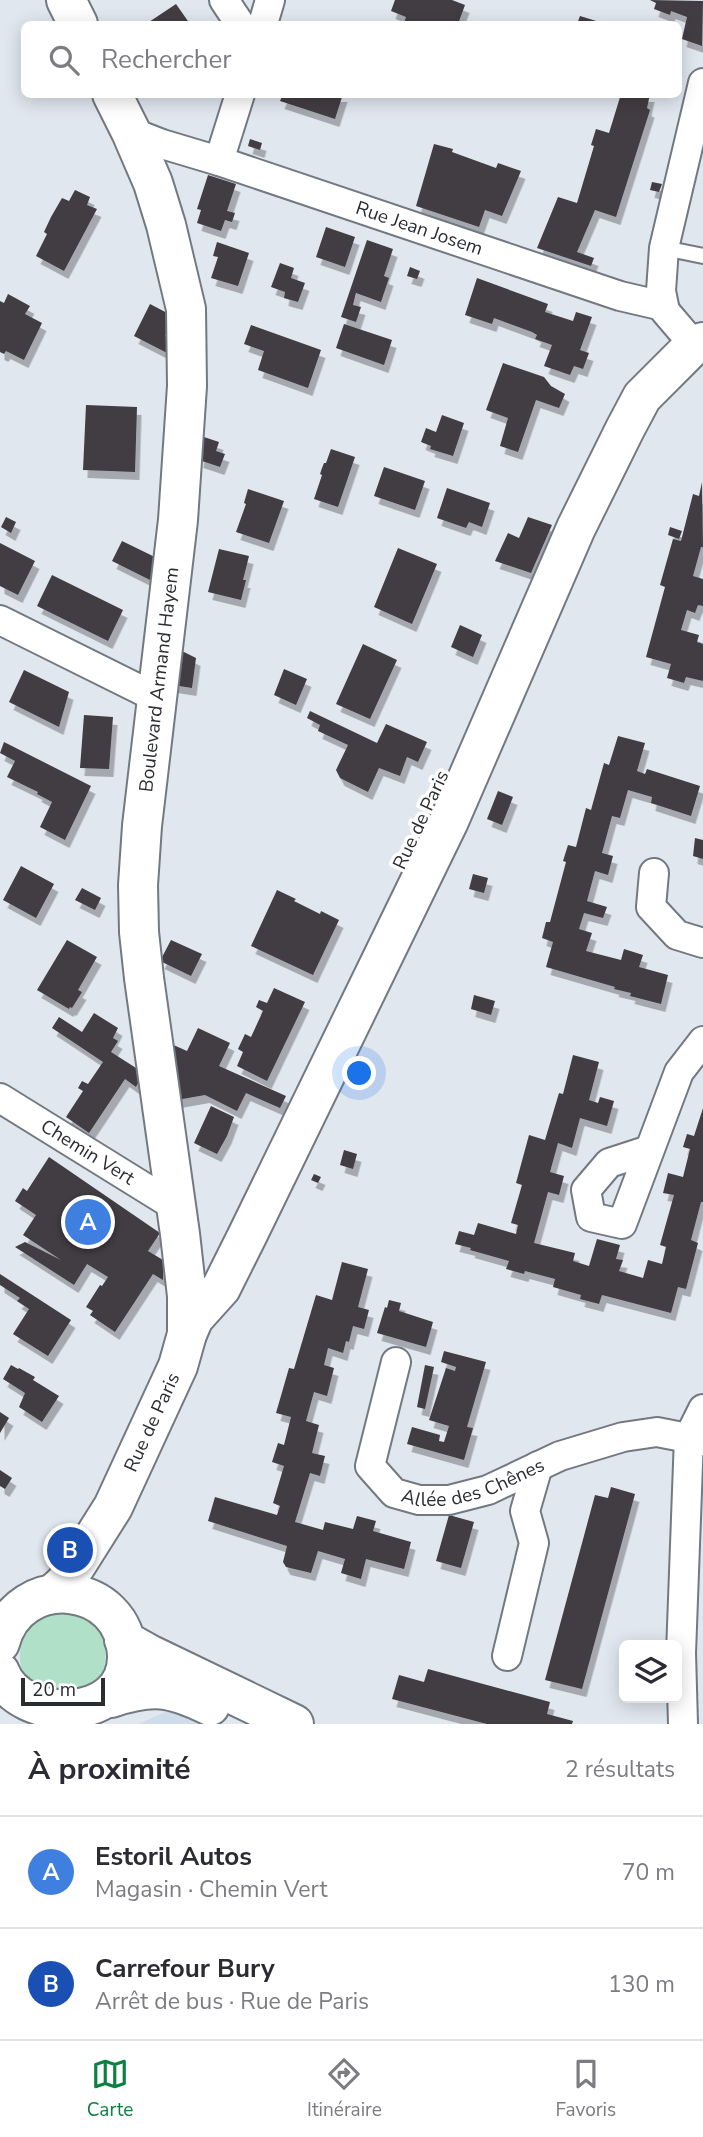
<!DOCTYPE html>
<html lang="fr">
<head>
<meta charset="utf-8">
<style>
  body { margin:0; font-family:"Nunito Sans",sans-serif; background:#f7f7f7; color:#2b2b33 }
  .controls { position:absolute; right:21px; bottom:21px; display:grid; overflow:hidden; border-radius:10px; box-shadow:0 4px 18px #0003 }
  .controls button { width:63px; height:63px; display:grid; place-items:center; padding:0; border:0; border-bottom:2px solid #e1e1e2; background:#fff; color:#2b2b33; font:35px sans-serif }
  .scale { position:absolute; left:21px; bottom:18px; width:84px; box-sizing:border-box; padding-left:7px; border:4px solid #2b2e31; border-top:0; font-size:19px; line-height:24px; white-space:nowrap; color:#2b2e31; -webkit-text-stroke:5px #fff; paint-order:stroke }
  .you { position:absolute; left:360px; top:1074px; width:24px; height:24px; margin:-18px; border:5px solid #fff; border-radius:50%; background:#1a73e8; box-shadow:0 0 0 10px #1a73e833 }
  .badge { display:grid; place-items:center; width:46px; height:46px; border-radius:50%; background:#0b8043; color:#fff; font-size:23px; font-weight:700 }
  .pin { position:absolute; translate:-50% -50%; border:4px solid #fff; box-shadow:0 2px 7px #0006 }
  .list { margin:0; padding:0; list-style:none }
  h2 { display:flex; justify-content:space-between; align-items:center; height:91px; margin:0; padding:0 28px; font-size:30px }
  h2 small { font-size:23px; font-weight:400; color:#7c7c81 }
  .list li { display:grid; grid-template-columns:46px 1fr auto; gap:21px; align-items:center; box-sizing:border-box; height:112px; padding:0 28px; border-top:2px solid #e1e1e2 }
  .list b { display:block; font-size:26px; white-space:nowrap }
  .list p { margin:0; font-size:23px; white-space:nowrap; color:#7c7c81 }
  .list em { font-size:23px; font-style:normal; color:#7c7c81 }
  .icon { flex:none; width:38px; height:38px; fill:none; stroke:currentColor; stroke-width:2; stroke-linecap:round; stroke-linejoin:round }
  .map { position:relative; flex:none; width:703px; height:1724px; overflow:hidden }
  .search { position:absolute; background:#fff; box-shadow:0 4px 18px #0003; left:21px; right:21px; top:21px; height:77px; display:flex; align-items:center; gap:18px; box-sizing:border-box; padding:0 24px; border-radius:10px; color:#7c7c81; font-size:26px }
  .sheet { height:315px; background:#fff }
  nav { display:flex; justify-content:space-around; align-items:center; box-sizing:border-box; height:98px; border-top:2px solid #e1e1e2; background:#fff; font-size:19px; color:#7c7c81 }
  nav a { display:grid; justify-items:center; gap:4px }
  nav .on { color:#0b8043 }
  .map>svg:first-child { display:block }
</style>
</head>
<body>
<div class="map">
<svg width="703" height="1724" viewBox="0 0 703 1724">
  <defs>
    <filter id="shadow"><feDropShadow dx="4.5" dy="8" stdDeviation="0" flood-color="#0004"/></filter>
  </defs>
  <rect width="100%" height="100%" fill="#e1e7ef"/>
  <!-- built -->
  <path fill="#d1dcea" d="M 170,1710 L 201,1724 L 138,1724 Z"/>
  <!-- grass -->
  <path fill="#b1e0c8" d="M 62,1611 C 70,1613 82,1615 89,1619 C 110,1633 113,1680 86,1690 C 75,1694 60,1693 48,1695 C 41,1689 31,1683 26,1676 C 14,1660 21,1632 36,1621 C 44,1614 53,1613 62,1611 Z"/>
  <!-- building -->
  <path fill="#423c42" filter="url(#shadow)" d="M 395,0 L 452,0 L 465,5 L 458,24 L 408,24 L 404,23 L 406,17 L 391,11 Z
    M 650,0 L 703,1 L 702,46 L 682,39 L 687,17 L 671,11 L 670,15 L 654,9 L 656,3 Z
    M 176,4 L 190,24 L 146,24 Z
    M 580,16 L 606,24 L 577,24 Z
    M 283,94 L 343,94 L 335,119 L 280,101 Z
    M 621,94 L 650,94 L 647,108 L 650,110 L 616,217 L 595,210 L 577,252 L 594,258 L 591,266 L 537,248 L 558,197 L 577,203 L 594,146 L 591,145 L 596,129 L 609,133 Z
    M 250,139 L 262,143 L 260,150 L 248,146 Z
    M 434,144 L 453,149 L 452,152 L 496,168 L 498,163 L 521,171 L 502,216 L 485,210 L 479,227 L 416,206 Z
    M 208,175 L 236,184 L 227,211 L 235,213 L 232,222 L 225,220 L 221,231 L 197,223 L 201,210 L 197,209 Z
    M 652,182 L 662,184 L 659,192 L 650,190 Z
    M 75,190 L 90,197 L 87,205 L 97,209 L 64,271 L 36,256 L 47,234 L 44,232 L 51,217 L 62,198 L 69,201 Z
    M 326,227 L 355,237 L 345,267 L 316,257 Z
    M 367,240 L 393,249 L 384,276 L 389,278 L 381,302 L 356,293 L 353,305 L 361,307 L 356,322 L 341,317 Z
    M 217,242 L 249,253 L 238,286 L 211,278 L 218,257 L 213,256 Z
    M 280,263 L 294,268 L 291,278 L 305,283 L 298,302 L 284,298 L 285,292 L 271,287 Z
    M 410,267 L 420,271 L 417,279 L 407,276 Z
    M 477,278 L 548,304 L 545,312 L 573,321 L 576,312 L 592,317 L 580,350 L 589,353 L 583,369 L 574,366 L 570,375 L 544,366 L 552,345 L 535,339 L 537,335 L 532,332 L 494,318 L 492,324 L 465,315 Z
    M 8,294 L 30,306 L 25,314 L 42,323 L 24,360 L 6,351 L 4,354 L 0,352 L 0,301 L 4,303 Z
    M 150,304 L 171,315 L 172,322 L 165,336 L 172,340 L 171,355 L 134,336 Z
    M 344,324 L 392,340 L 384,365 L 336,348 Z
    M 251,325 L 321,350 L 308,388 L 258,370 L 264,351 L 244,344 Z
    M 503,363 L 544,377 L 551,386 L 565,394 L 559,408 L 536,400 L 518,452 L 500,446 L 508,418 L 486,410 Z
    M 86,405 L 137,407 L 135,472 L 83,470 Z
    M 442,415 L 464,423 L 453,456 L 430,449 L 431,446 L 421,442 L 426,428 L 436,432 Z
    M 201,436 L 219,442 L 216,451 L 225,454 L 220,467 L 199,460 Z
    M 331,449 L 355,457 L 338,507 L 314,499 L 322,475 L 320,474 L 322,468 L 324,463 L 326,463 Z
    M 384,467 L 425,481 L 415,510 L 374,496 Z
    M 702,482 L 703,547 L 701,547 L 693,576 L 703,579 L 703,606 L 698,605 L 695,613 L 687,610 L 681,630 L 699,635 L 697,642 L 703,644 L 703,681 L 686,677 L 684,683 L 667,678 L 671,664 L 646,657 L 665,587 L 660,585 L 673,539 L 681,541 L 693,494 L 699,496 Z
    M 447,488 L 490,503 L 482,527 L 469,522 L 466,528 L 437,518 Z
    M 248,489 L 284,501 L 269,543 L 236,532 L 246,504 L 244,503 Z
    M 6,517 L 16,522 L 11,533 L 1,527 Z
    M 528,517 L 552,525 L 531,573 L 495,561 L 508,533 L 519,538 Z
    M 670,527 L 682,531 L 679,539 L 668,535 Z
    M 122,541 L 159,559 L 156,583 L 112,561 Z
    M 0,543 L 35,561 L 18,595 L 0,586 Z
    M 398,548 L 437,564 L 412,624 L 374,607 Z
    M 219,549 L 249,556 L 243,580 L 246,580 L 241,600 L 208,592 Z
    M 52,575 L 123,610 L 108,641 L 37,606 Z
    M 460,625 L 482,635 L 473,657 L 451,647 Z
    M 363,644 L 397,660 L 370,719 L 336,704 Z
    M 176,648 L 196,658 L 192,688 L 173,685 Z
    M 284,669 L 307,679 L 296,705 L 274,695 Z
    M 24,670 L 69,692 L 59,727 L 9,702 Z
    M 310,711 L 377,743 L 386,724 L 427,742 L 418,762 L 407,757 L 400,776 L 379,768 L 368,792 L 340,778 L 336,770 L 348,745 L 318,731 L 320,725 L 307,718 Z
    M 84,715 L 113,717 L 109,769 L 80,768 Z
    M 618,736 L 645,743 L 637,771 L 645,774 L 647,769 L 700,786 L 691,816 L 651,803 L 652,797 L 628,790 L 620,818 L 612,816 L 602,853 L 613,856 L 608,875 L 595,871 L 587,901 L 607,907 L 603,918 L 584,913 L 579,929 L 592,933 L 586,951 L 621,960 L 624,949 L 643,955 L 639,967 L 668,975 L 661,1004 L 630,996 L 631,993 L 614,989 L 615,987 L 546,967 L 553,942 L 542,938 L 546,922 L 550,922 L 566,862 L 563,861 L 568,845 L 576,847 L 586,808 L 591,810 L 604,763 L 609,765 Z
    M 4,742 L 91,786 L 65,840 L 40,827 L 52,802 L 37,794 L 38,792 L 7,777 L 15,761 L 0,753 Z
    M 498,791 L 513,797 L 502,825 L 487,819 Z
    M 695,838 L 703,840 L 703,859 L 693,856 Z
    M 21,866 L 54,884 L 36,918 L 3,900 Z
    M 473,874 L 488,878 L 484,893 L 469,889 Z
    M 82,888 L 101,898 L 95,910 L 75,900 Z
    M 277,890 L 296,899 L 294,901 L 320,914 L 321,911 L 339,920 L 313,975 L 251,946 Z
    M 67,940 L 97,957 L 78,990 L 82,992 L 72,1008 L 70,1007 L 69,1009 L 37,990 Z
    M 171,940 L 202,954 L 191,976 L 160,961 Z
    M 274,988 L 305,1002 L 267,1081 L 237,1066 L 243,1052 L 238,1049 L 245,1034 L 251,1037 L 263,1011 L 256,1007 L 259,1000 L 267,1003 Z
    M 474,995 L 495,1001 L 491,1015 L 471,1009 Z
    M 94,1013 L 118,1028 L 113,1038 L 118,1041 L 111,1052 L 136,1068 L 138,1083 L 136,1087 L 125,1079 L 89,1133 L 66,1117 L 83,1091 L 78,1088 L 82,1081 L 88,1084 L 103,1062 L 52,1028 L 59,1017 L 82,1032 Z
    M 198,1028 L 230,1043 L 219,1066 L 286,1096 L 280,1108 L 246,1093 L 237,1111 L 205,1095 L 177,1100 L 169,1043 L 187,1051 Z
    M 573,1055 L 599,1062 L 589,1100 L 598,1103 L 600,1097 L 614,1101 L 607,1126 L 580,1118 L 572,1148 L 558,1143 L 550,1172 L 564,1176 L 559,1195 L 548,1192 L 534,1243 L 575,1253 L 573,1261 L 589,1266 L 597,1239 L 620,1245 L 616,1259 L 623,1260 L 619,1271 L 643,1278 L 648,1260 L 662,1264 L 666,1247 L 660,1245 L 674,1195 L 663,1193 L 668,1173 L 683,1177 L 690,1149 L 683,1147 L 687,1134 L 694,1136 L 703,1108 L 703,1202 L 701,1202 L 691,1240 L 698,1243 L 686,1289 L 678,1287 L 671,1313 L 602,1295 L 599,1304 L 580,1299 L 581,1295 L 553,1287 L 555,1279 L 525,1271 L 524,1274 L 506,1269 L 509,1261 L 470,1250 L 471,1248 L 455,1244 L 459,1231 L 474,1235 L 478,1223 L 516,1234 L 518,1225 L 511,1223 L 522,1185 L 516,1183 L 529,1135 L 545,1140 L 559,1093 L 563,1094 Z
    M 211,1106 L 234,1117 L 227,1136 L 217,1154 L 194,1143 Z
    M 344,1150 L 357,1154 L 353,1169 L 340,1165 Z
    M 49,1157 L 160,1233 L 148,1251 L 163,1260 L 163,1280 L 153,1274 L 115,1332 L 90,1315 L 93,1311 L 86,1307 L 100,1285 L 102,1286 L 108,1277 L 87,1264 L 74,1285 L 15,1247 L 25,1242 L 61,1260 L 23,1235 L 36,1215 L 15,1201 L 23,1188 L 27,1191 Z
    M 314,1174 L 321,1177 L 318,1183 L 311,1180 Z
    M 342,1262 L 368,1269 L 358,1307 L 369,1310 L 364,1329 L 353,1326 L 349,1342 L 346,1341 L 343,1353 L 328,1348 L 324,1365 L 334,1368 L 327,1396 L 314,1392 L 306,1421 L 319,1425 L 312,1453 L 325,1456 L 320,1476 L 310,1473 L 295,1522 L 323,1530 L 325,1522 L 353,1529 L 357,1516 L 376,1521 L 373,1531 L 411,1542 L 404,1569 L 366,1559 L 361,1579 L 341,1573 L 345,1559 L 318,1551 L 311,1573 L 286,1567 L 283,1562 L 287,1546 L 208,1521 L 215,1497 L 277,1515 L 280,1506 L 273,1503 L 284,1466 L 272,1462 L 278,1443 L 284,1445 L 291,1417 L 276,1413 L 289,1368 L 294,1369 L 316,1295 L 332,1300 Z
    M 0,1274 L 71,1320 L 48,1356 L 13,1334 L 29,1309 L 17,1301 L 20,1298 L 0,1285 Z
    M 389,1300 L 401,1303 L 399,1311 L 433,1322 L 426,1347 L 377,1333 L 385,1307 L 387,1308 Z
    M 444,1351 L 486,1362 L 467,1427 L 473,1428 L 464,1460 L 407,1444 L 412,1427 L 440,1435 L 439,1441 L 444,1442 L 449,1426 L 429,1420 L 446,1368 L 455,1371 L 456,1367 L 441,1362 Z
    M 11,1365 L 18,1369 L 19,1368 L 35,1377 L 33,1380 L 59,1396 L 42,1422 L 19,1407 L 25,1393 L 3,1379 Z
    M 425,1365 L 434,1367 L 425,1409 L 417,1407 Z
    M 0,1412 L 9,1418 L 0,1433 Z
    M 0,1470 L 12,1478 L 5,1489 L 0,1486 Z
    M 611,1487 L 635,1494 L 582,1689 L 545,1680 L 595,1495 L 608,1498 Z
    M 449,1515 L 474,1522 L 461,1568 L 436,1561 Z
    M 428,1669 L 550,1702 L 547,1714 L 573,1721 L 572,1724 L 487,1724 L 392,1699 L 399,1675 L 424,1682 Z"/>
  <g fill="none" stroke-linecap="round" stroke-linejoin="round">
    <!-- lane casing -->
    <g stroke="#737980" stroke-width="18">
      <path id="lane" d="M 664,248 L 703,256"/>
    </g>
    <!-- street casing -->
    <g stroke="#737980" stroke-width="32">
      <g id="street">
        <path d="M 224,0 L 240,24"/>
        <path d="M 263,24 L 270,0"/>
        <path id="s1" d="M 131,132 L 162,144 L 219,161 L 620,296 L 663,306"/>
        <path d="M 219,161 L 240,94"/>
        <path d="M 694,345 L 665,311 L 661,291 L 664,248 L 703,83"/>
        <path d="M 0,620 L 157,698"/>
        <path d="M 654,873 L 651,907 L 677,935 L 703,943"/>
        <path id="s2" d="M 0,1098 L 176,1207"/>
        <path d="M 649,1150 L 609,1163 L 586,1190 L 591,1217 L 622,1224 L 679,1072 L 703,1041"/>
        <path id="s3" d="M 396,1362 L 370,1466 L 394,1493 L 419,1500 L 449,1500 L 488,1490 L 560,1456 L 623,1437 L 657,1432 L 703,1441"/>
        <path d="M 507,1656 L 534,1543 L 525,1511 L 538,1466"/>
        <path d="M 683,1724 L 681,1653 L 689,1437 L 703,1409"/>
      </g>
    </g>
    <!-- secondary casing -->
    <g stroke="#737980" stroke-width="42">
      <g id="secondary">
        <path d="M 66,0 L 78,24"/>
        <path d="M 187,1334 L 194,1318 L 221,1288 L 248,1234 L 449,821 L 576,528 L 625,429 L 642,397 L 694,345 L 703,342"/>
        <path id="s4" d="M 54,1593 L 65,1583 L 113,1507 L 178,1366 L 187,1334 L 187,1296 L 180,1234 L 144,978 L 139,932 L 138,885 L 142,826 L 178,520 L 187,386 L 186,309 L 166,225 L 153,183 L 131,132 L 112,94"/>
        <path d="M 124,1640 L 151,1655 L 294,1724"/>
        <path d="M 0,1643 C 18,1570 126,1581 127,1656 C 128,1724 19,1724 0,1672"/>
        <path d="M 111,1698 C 153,1684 171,1687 210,1706"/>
      </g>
    </g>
    <!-- lane -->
    <use href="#lane" stroke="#fff" stroke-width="14"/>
    <!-- street -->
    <use href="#street" stroke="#fff" stroke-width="28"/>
    <!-- secondary -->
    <use href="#secondary" stroke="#fff" stroke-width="38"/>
  </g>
  <g text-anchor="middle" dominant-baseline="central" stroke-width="7" stroke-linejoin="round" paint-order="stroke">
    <!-- street labels -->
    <g font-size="19" fill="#2b2e31" stroke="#fff">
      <text stroke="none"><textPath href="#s1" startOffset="304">Rue Jean Josem</textPath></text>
      <text stroke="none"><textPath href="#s4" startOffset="952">Boulevard Armand Hayem</textPath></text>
      <text transform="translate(421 820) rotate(-65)">Rue de Paris</text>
      <text stroke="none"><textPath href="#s2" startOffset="103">Chemin Vert</textPath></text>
      <text stroke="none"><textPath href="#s4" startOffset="198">Rue de Paris</textPath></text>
      <text stroke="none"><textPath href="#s3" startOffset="226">Allée des Chênes</textPath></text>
    </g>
  </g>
</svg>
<div class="controls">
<button><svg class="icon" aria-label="layers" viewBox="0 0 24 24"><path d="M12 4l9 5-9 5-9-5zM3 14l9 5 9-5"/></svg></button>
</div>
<div class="scale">20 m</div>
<div class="you"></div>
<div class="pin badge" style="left:88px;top:1222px;background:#3f7fe0">A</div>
<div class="pin badge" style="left:70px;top:1550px;background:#1a4fb4">B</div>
<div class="search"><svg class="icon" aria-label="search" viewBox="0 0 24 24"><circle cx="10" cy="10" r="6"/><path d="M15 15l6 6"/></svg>Rechercher</div>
</div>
<section class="sheet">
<h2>À proximité<small>2 résultats</small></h2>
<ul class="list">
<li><span class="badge" style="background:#3f7fe0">A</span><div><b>Estoril Autos</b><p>Magasin · Chemin Vert</p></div><em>70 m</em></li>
<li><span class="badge" style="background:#1a4fb4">B</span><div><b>Carrefour Bury</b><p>Arrêt de bus · Rue de Paris</p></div><em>130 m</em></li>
</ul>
</section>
<nav>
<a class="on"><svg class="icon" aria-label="map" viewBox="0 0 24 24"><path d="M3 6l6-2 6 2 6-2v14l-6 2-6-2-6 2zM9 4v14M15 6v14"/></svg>Carte</a>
<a><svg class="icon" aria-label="directions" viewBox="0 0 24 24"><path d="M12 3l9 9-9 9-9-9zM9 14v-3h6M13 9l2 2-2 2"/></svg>Itinéraire</a>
<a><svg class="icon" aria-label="saved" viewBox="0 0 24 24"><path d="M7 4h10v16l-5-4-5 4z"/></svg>Favoris</a>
</nav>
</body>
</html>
